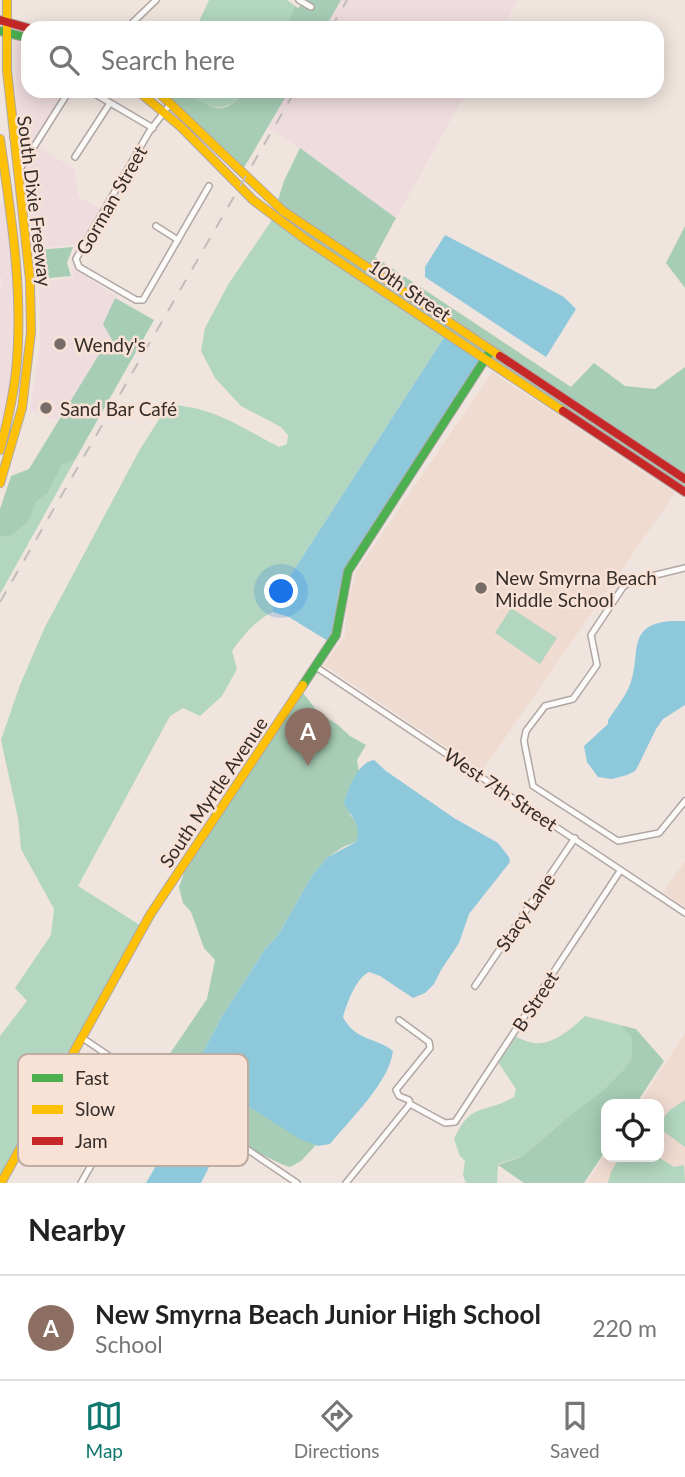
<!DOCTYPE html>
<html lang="en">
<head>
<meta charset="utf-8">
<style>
  body { margin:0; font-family:Lato,sans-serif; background:#f2f2f2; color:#222 }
  .controls { position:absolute; right:21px; bottom:21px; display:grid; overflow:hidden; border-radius:14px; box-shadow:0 4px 18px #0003 }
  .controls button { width:63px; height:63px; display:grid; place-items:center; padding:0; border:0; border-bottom:2px solid #e0e0e0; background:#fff; color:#222; font:35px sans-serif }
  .you { position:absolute; left:282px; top:592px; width:24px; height:24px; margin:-18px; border:5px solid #fff; border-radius:50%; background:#1a73e8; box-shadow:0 0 0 10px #1a73e833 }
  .badge { display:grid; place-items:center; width:46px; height:46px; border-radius:50%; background:#0f766e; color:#fff; font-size:23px; font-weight:700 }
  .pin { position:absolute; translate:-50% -58px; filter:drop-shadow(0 2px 4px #0008) }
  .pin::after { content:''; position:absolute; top:37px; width:24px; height:21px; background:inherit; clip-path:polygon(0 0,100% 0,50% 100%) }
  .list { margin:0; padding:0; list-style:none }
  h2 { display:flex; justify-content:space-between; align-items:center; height:91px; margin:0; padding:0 28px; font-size:30px }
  h2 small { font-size:23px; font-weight:400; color:#767676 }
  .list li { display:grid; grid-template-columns:46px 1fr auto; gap:21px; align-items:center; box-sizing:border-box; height:105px; padding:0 28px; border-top:2px solid #e0e0e0 }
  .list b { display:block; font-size:26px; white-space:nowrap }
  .list p { margin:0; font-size:23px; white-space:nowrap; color:#767676 }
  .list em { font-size:23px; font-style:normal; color:#767676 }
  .icon { flex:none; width:38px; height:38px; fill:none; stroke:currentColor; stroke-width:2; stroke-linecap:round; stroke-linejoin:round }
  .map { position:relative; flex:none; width:685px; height:1183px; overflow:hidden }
  .search { position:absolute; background:#fff; box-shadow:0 4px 18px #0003; left:21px; right:21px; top:21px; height:77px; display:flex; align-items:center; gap:18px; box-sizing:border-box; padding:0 24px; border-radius:21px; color:#767676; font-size:26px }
  .sheet { height:196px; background:#fff }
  nav { display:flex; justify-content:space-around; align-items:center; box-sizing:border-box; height:98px; border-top:2px solid #e0e0e0; background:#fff; font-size:19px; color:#767676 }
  nav a { display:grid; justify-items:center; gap:4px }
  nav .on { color:#0f766e }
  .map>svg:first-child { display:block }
</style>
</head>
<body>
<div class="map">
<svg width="685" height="1183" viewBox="0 0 685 1183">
  <rect width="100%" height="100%" fill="#f0e4de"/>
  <!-- commercial -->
  <path fill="#efdcdf" d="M 341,0 L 517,0 L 502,28 L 325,28 Z
    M 14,37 L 28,42 L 28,91 L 65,91 L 30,145 L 19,138 L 17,127 Z
    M 72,91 L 39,147 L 74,169 L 78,197 L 101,209 L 70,265 L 75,245 L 38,248 L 35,250 L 23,167 Z
    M 289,91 L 467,91 L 396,218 L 300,148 L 268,128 Z
    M 4,202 L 17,302 L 13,371 L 0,433 L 0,288 L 3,279 L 0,277 L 0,203 Z
    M 71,267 L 116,296 L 103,324 L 112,339 L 98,356 L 58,420 L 30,411 L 40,339 L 39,282 L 72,278 L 74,275 Z"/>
  <!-- built -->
  <path fill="#f0dbd0" d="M 492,372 L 675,493 L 482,771 L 324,665 L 345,635 L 347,605 L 356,572 Z
    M 685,861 L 685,907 L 663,892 Z
    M 685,1033 L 685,1183 L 587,1183 L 606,1154 L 606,1157 L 659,1157 L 659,1104 L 639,1104 Z"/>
  <!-- green -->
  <path fill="#b2d6bf" d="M 209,0 L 287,0 L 295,6 L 285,28 L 196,28 Z
    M 182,91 L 245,91 C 223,118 206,107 182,91 Z
    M 272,220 L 445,336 L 281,590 L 271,594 L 273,612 C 257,619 242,636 232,651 L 237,669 L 222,696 L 200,716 L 183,708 L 170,716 L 78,886 L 143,927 L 0,1183 L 0,1036 L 27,1001 L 15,988 L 51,935 L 54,909 L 21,849 L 18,818 L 1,740 L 20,685 L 45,627 L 139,451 L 168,405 C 213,406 240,427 279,447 L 287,444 L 288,435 L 281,427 L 241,406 L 215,378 L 201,351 L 205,328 L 229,283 Z
    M 75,460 L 0,594 L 0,536 L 10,537 L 28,522 L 31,511 L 36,502 L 48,493 L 62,463 Z
    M 511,608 L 557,638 L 540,664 L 495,633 Z
    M 585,1016 L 620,1025 L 632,1036 L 632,1057 L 625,1068 L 599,1094 L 568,1117 L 523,1156 L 498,1164 L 497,1183 L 466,1183 L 463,1175 L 465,1161 L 460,1156 L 454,1139 C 471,1101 483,1115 514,1097 L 516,1089 L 498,1062 L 516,1037 C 522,1039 528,1042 533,1043 C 553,1046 572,1028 585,1016 Z
    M 685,1100 L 685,1147 L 659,1128 L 659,1123 L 670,1110 Z
    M 620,1157 L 658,1157 L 674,1167 L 684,1165 L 685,1183 L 608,1183 L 611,1172 Z"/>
  <!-- forest -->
  <path fill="#a7cdb6" d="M 305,0 L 341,0 L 325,28 L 285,28 L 295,6 L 298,8 L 301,5 L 311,11 L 315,7 Z
    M 162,91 C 169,91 178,90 185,93 C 210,105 221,121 245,91 L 289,91 L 242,171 Z
    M 300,148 L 396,218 L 375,257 L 571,387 L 594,363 L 625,386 L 655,389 L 685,367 L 685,475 L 277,203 L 284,181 Z
    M 275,209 L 487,351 L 484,355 L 274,213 Z
    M 685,226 L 685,288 L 666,263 Z
    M 73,247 L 67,263 L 71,276 L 39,279 L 38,250 Z
    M 115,298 L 154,320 L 75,460 L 62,464 L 48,493 L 36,502 L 32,511 L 28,522 L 10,537 L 0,536 L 0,509 L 11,476 L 29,469 L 98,356 L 112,340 L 103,324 Z
    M 492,354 L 685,482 L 685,488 L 489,358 Z
    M 303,693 L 318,712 L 338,725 L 350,736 L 366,745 L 357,760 L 359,771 L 350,815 C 359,824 361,831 356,842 L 343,847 L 328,857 L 313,874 L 278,935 L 265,949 L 221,1018 L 201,1056 L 201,1077 L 228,1098 L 238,1100 L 300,1138 L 316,1145 L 301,1161 L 290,1167 C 276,1163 266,1155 253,1152 L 154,1082 L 154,1077 L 207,999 L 215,960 L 204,948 L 191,912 L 183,903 L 179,887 L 185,870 Z
    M 620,1025 L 636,1029 L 664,1061 L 636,1104 L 606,1104 L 606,1150 L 584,1183 L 524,1183 L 498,1165 L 523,1156 L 568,1117 L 601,1092 L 625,1068 L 632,1057 L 632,1037 Z"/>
  <!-- water -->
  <path fill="#8dc8db" d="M 445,235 L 564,297 L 576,309 L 546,357 L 425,277 L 425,267 Z
    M 445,336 L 481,360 L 342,582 C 333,604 340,618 328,641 L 289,617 L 273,612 L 271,594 L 281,590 Z
    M 672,621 L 685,621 L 685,705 L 663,719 L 656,729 L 638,766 L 635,771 L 627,775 L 612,779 L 598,777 L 587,762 L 584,746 L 608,724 L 608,720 C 616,708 626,696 631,682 C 641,653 626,624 672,621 Z
    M 374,760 L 386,771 L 454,818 L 498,843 L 509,857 L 510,862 L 469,914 L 459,943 L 441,970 L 434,984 L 425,993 L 413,998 L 380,976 L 369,972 C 356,978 347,1003 343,1017 C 355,1041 378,1038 393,1051 C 389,1083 350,1119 330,1144 L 318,1146 L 300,1139 L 238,1100 C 223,1097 203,1083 197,1069 L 201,1056 L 221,1018 L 265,949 L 278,935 L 313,874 L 328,857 L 356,842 C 363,826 351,817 344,803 C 349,788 357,763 374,760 Z
    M 172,1138 L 197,1153 L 194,1157 L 196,1159 L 205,1159 L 210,1165 L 201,1183 L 146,1183 Z"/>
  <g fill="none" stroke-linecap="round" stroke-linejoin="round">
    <!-- street casing -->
    <g stroke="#b0a7a3" stroke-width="8">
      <path id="street" d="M 299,0 L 311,7
        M 127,28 L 156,0
        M 90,91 L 153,128
        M 171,103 L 149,132 L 76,259 L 79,267 L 136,300 L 143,300 L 209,186
        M 13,137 L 30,149
        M 75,157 L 110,103
        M 18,172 L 69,91
        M 156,226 L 178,240
        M 685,568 L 631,581 L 623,587 L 591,635 L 597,665 L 573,699 L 545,706 L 526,731 L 524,741 L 533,786 L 618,841 L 659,833 L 685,801
        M 316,667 L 685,913
        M 475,986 L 575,838
        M 81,1037 L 297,1183
        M 410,1104 L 445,1123 L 455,1122 L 620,871
        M 81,1183 L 110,1132
        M 346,1183 L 410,1104 L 409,1100 L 399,1096 L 396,1090 L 430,1048 L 429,1042 L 399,1020"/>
    </g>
    <!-- fast casing -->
    <g stroke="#b0a7a3" stroke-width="10">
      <path id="fast" d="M 0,31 L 28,38
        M 303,685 L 336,635 L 348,571 L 491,350"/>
    </g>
    <!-- slow casing -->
    <g stroke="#b0a7a3" stroke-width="10">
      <path id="slow" d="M 138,91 L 181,127 L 253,200 L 305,239 L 563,411
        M 157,91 L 283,211 L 500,356
        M 0,139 C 11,215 24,293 16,371 C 13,398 7,424 0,450
        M 0,483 L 22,408 L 31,332 L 30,280 L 7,70 L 7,0
        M 1,1183 L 150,915 L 303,685"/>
    </g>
    <!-- jam casing -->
    <g stroke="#b0a7a3" stroke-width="10">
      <path id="jam" d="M 0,20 L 28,28
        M 500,356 L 685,479
        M 563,411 L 685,492"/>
    </g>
    <!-- street -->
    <use href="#street" stroke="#fdfbfa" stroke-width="5"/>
    <!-- fast -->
    <use href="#fast" stroke="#4caf50" stroke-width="8"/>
    <!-- slow -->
    <use href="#slow" stroke="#ffc107" stroke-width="8"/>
    <!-- jam -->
    <use href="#jam" stroke="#c62828" stroke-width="8"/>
    <!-- rail -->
    <path stroke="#c0bdbb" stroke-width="2" stroke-dasharray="12 12" stroke-linecap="butt" d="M 331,28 L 347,0
      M 0,602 L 295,91"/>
  </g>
  <!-- markers -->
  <g fill="#766d68" stroke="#f8e2d6" stroke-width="2.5">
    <circle cx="60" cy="344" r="7"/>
    <circle cx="46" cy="408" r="7"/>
    <circle cx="481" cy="588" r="7"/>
  </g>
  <g text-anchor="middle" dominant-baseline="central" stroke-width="5" stroke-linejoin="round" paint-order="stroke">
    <!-- street labels -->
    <g font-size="19" fill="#352d29" stroke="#f8e2d6">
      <text transform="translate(111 200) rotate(-60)">Gorman Street</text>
      <text transform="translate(35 201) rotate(83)">South Dixie Freeway</text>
      <text transform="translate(410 290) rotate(34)">10th Street</text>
      <text transform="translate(501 789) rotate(34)">West 7th Street</text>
      <text transform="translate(213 792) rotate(-56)">South Myrtle Avenue</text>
      <text transform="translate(525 912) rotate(-56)">Stacy Lane</text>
      <text transform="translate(535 1001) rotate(-57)">B Street</text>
    </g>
    <!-- poi labels -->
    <g font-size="19" fill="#352d29" stroke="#f8e2d6" text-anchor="start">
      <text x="74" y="344">Wendy's</text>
      <text x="60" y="408">Sand Bar Café</text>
      <text x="495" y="577">New Smyrna Beach<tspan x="495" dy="22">Middle School</tspan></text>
    </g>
  </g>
  <!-- legend -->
  <rect x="18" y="1054" width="230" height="112" rx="10" fill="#f8e2d6" stroke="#beaca2" stroke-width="2"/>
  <rect x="32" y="1074" width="31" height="8" fill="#4caf50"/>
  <rect x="32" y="1105" width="31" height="9" fill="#ffc107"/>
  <rect x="32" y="1137" width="31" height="8" fill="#c62828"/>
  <g font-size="19" fill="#352d29">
    <text x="75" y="1085">Fast</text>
    <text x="75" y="1116">Slow</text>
    <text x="75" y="1148">Jam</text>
  </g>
</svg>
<div class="controls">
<button><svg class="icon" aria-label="locate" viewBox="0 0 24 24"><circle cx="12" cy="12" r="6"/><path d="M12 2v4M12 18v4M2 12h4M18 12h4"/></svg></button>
</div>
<div class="you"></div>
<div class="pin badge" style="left:308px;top:766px;background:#8d6e63">A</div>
<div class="search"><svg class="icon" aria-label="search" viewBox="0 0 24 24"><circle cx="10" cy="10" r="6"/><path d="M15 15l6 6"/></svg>Search here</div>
</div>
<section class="sheet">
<h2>Nearby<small></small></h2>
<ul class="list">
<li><span class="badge" style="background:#8d6e63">A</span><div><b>New Smyrna Beach Junior High School</b><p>School</p></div><em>220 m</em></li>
</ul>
</section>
<nav>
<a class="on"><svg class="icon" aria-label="map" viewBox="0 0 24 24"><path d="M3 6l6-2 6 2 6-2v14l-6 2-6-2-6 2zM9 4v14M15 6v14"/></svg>Map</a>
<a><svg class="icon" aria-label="directions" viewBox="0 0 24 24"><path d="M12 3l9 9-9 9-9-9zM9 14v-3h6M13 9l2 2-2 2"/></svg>Directions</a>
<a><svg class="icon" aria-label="saved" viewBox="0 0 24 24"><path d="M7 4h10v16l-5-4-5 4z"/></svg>Saved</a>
</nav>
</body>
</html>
